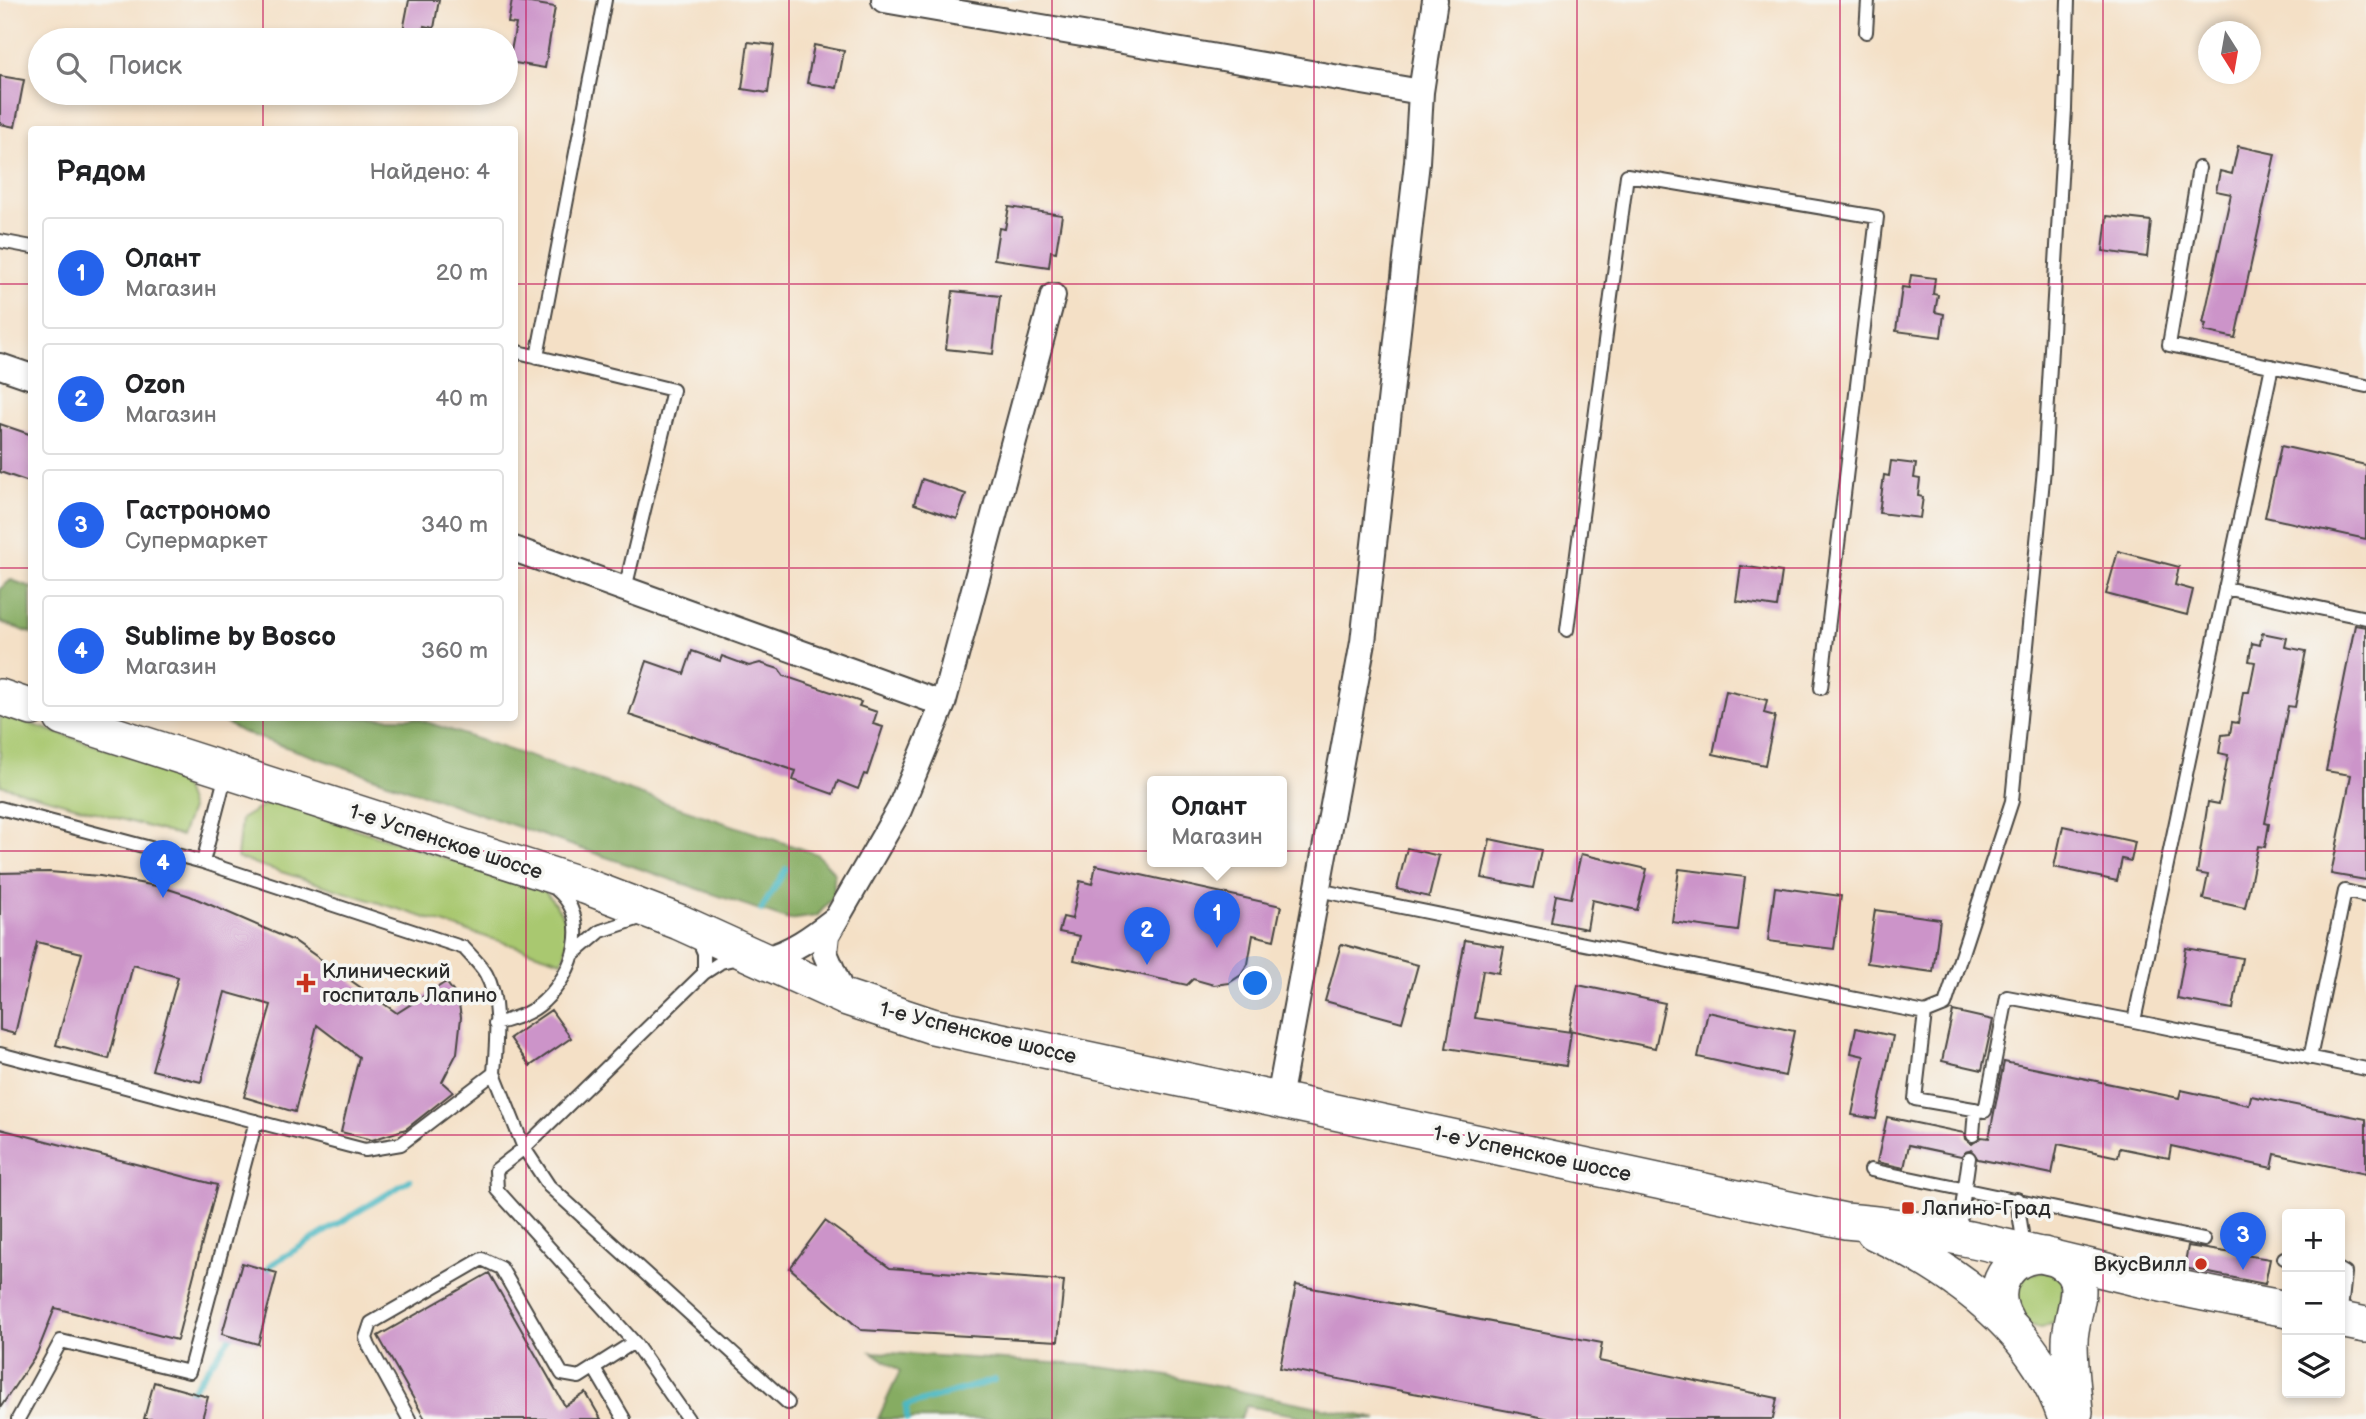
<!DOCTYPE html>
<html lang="ru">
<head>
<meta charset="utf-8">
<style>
  body { margin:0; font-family:"Balsamiq Sans",sans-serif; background:#f2f2f2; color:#202124 }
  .controls { position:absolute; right:21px; bottom:21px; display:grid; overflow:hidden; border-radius:7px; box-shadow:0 4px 10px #0003 }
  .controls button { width:63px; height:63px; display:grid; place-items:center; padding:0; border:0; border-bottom:2px solid #e0e0e0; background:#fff; color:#202124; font:35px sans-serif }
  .compass { position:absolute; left:2198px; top:21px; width:63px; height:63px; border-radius:50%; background:#fff; box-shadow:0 4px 10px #0003; rotate:169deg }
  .you { position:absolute; left:1256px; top:984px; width:24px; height:24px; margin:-18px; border:5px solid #fff; border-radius:50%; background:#1a73e8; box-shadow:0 0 0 10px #1a73e833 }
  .badge { display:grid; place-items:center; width:46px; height:46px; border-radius:50%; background:#2563eb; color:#fff; font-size:23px; font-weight:700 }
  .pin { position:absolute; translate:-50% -58px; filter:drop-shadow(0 2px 4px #0008) }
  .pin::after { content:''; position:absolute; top:37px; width:24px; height:21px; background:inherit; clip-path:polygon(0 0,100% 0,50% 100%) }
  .popup { position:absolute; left:1147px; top:776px; width:140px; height:91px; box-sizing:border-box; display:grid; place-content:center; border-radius:7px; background:#fff; filter:drop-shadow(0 2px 5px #0005); font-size:23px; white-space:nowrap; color:#757577 }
  .popup b { font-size:26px; color:#202124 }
  .popup::after { content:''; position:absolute; left:50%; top:100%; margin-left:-14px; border:14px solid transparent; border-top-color:#fff }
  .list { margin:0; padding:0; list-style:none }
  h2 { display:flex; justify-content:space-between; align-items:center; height:91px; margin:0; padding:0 28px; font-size:30px }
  h2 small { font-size:23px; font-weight:400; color:#757577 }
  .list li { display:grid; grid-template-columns:46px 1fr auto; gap:21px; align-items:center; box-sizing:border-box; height:112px; margin:0 14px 14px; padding:0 14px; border:2px solid #e0e0e0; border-radius:7px }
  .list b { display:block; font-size:26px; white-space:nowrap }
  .list p { margin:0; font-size:23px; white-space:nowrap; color:#757577 }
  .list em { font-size:23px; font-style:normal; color:#757577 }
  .icon { flex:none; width:38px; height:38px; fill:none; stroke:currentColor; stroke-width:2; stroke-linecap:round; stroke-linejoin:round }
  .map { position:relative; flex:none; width:2366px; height:1419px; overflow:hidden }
  .search { position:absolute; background:#fff; box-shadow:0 4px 10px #0003; left:28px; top:28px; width:490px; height:77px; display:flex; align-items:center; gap:18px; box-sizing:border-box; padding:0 24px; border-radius:38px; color:#757577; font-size:26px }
  .panel { position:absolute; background:#fff; box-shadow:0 4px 10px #0003; left:28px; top:126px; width:490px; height:595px; border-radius:7px }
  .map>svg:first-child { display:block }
</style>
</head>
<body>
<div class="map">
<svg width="2366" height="1419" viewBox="0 0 2366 1419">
  <rect width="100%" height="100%" fill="#f6f6f2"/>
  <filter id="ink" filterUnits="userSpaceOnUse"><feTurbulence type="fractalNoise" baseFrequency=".0143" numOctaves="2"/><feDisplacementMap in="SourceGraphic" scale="14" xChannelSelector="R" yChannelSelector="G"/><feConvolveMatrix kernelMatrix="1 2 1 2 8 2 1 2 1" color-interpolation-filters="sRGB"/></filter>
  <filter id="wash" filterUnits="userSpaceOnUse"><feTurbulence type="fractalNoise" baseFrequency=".00686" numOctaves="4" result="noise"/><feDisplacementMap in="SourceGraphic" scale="28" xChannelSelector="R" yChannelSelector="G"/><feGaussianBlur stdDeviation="1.57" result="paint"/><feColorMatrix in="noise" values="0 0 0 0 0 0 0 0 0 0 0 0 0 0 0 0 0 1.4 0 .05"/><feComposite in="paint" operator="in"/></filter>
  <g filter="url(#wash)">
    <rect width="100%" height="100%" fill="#f4e0c6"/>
    <!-- green -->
    <path fill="#a9c870" stroke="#6a7a4e" stroke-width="2" d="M 0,714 L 162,767 L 184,788 L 191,809 L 181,836 L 0,785 Z
      M 271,801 L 545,891 C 564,914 575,930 562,961 L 237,858 L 241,819 Z
      M 2055,1268 L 2065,1276 L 2058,1321 L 2041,1328 L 2022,1323 L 2011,1279 Z"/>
    <!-- forest -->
    <path fill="#86ac62" stroke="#586c46" stroke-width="2" d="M 11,580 L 31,587 L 31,633 L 0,622 L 0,589 Z
      M 217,718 L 415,718 L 817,854 L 834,872 L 834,896 L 817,916 L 789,920 L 242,732 Z
      M 872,1352 L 1085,1365 L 1162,1375 L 1377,1419 L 1316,1419 L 1246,1406 L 1240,1419 L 878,1419 L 900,1371 Z"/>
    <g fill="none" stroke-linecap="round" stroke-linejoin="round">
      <!-- stream -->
      <path stroke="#48b7c1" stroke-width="6" d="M 761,910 L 786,869
        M 264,1276 L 272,1264 L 410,1180
        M 187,1397 L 234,1332
        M 907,1419 L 906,1406 L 995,1380"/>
    </g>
    <g id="blocks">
      <!-- building -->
      <path fill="#cc94c9" d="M 409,0 L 439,0 L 434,28 L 424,26 L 422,35 L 403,31 Z
        M 512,0 L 555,7 L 545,68 L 509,62 L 516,24 L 508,23 Z
        M 748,42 L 774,45 L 768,93 L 742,89 Z
        M 814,45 L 844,51 L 837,88 L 807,83 Z
        M 0,76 L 24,80 L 15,127 L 0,124 Z
        M 2238,146 L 2275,154 L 2235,338 L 2204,331 L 2206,324 L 2203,323 L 2231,194 L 2216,191 L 2220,171 L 2232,174 Z
        M 1009,207 L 1062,215 L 1056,252 L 1051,251 L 1049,267 L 994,259 L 999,228 L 1005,229 Z
        M 2107,216 L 2151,221 L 2147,257 L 2103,251 Z
        M 1911,275 L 1935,278 L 1933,294 L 1938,295 L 1935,312 L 1944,314 L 1941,337 L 1896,331 L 1902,287 L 1909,288 Z
        M 953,291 L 1000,296 L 993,354 L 946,349 Z
        M 0,424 L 32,435 L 32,483 L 0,472 Z
        M 2281,446 L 2366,465 L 2366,539 L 2265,517 Z
        M 1891,461 L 1916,464 L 1914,478 L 1920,479 L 1918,496 L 1923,497 L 1920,518 L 1879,513 L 1884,475 L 1889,476 Z
        M 922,479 L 966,494 L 957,519 L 914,504 Z
        M 2118,551 L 2179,567 L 2175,585 L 2193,590 L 2187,615 L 2106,594 Z
        M 1741,566 L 1782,572 L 1777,607 L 1736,601 Z
        M 2355,625 L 2366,627 L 2366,880 L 2331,874 L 2351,775 L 2326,771 Z
        M 2262,633 L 2287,638 L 2285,647 L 2306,651 L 2295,707 L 2288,706 L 2265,823 L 2269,824 L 2265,847 L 2258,846 L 2245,908 L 2203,899 L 2208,875 L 2197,873 L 2208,802 L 2219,804 L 2228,755 L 2219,753 L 2222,735 L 2230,734 L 2232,722 L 2238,723 L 2243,692 L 2249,692 L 2255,662 L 2249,661 L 2252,643 L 2260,645 Z
        M 692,651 L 720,661 L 722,656 L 749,666 L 760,663 L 779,669 L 784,676 L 861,702 L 859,706 L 877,712 L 873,724 L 883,727 L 867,775 L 864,774 L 858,789 L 838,781 L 833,794 L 793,780 L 796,771 L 629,715 L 647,661 L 684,674 Z
        M 1726,691 L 1767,700 L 1764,713 L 1775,716 L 1765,765 L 1713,754 Z
        M 2063,826 L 2135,842 L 2131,861 L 2122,859 L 2117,881 L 2054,867 Z
        M 1490,839 L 1541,850 L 1533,888 L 1482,878 Z
        M 1407,848 L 1439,856 L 1429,897 L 1397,889 Z
        M 1581,854 L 1647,869 L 1637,910 L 1592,900 L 1587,929 L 1551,922 L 1556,895 L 1571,898 Z
        M 1096,865 L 1281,906 L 1274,940 L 1253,935 L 1248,964 L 1241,975 L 1229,983 L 1214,985 L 1193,979 L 1187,985 L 1074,960 L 1080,936 L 1059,932 L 1063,917 L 1072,919 L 1080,881 L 1092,884 Z
        M 1679,869 L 1745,877 L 1738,931 L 1672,922 Z
        M 49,872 L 100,876 L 162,887 L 190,896 L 296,942 L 397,1013 L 446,982 L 458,998 L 461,1017 L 457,1053 L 442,1082 L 453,1092 L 406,1129 L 372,1140 L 341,1132 L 359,1057 L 317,1025 L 295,1112 L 244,1097 L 271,1005 L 225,992 L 201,1082 L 152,1070 L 178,977 L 133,965 L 109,1059 L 56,1045 L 82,953 L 37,942 L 15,1034 L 0,1030 L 0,873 Z
        M 1775,887 L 1841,896 L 1834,949 L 1768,941 Z
        M 1875,910 L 1940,919 L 1933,972 L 1867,963 Z
        M 1465,940 L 1504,947 L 1499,973 L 1483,970 L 1475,1018 L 1571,1032 L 1566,1066 L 1446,1048 Z
        M 1341,944 L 1418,965 L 1402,1022 L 1325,1001 Z
        M 2186,948 L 2242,958 L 2233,1009 L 2177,999 Z
        M 1578,985 L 1665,1003 L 1655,1048 L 1569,1030 Z
        M 551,1010 L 571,1038 L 530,1066 L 510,1038 Z
        M 1953,1011 L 1993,1020 L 1982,1070 L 1942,1061 Z
        M 1708,1012 L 1794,1031 L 1785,1076 L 1698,1057 Z
        M 1856,1028 L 1893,1036 L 1876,1119 L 1852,1115 L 1864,1056 L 1851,1053 Z
        M 2004,1062 L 2179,1098 L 2181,1090 L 2249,1105 L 2251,1096 L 2366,1119 L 2366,1174 L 2275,1154 L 2272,1168 L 2171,1146 L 2169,1158 L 2120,1148 L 2118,1157 L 2058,1144 L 2052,1174 L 1978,1159 L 1971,1150 L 1961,1156 L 1909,1145 L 1904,1168 L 1877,1162 L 1887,1117 L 1964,1133 L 1965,1139 L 1972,1144 L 1981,1137 L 1989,1138 Z
        M 0,1129 L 217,1185 L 177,1340 L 55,1308 L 37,1353 L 0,1408 Z
        M 825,1221 L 890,1268 L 1064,1281 L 1058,1341 L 861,1330 L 790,1268 Z
        M 2188,1246 L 2270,1259 L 2265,1284 L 2184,1268 Z
        M 242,1263 L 277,1273 L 258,1344 L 222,1334 Z
        M 489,1273 L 565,1406 L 586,1393 L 601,1419 L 425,1419 L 378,1336 Z
        M 1296,1285 L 1602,1343 L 1599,1361 L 1777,1398 L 1773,1419 L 1551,1419 L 1280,1368 Z
        M 154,1382 L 208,1397 L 202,1419 L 144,1419 Z"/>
    </g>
  </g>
  <g filter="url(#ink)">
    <use href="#blocks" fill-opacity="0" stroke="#494642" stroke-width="2"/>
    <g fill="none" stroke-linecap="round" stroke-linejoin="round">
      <!-- service casing -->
      <g stroke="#494642" stroke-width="16">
        <path id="service" d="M 1866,32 L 1868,0
          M 2199,168 L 2169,345 L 2366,386
          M 0,241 L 32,247
          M 514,351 L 673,390 L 625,589
          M 537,357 L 605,0
          M 2272,366 L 2134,1021 L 2366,1069
          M 2225,588 L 2366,618
          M 1567,630 L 1627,175 L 1877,217 L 1821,688
          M 0,808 L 203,862 L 464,948 C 471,956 481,965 486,974 C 501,1001 496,1043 494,1073 L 401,1144 L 365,1150 L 0,1054
          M 203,862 L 226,774
          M 1318,890 L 1925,1013 L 1915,1099 L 1985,1111 L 2007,997 L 2134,1021
          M 698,939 L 704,953 L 704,973
          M 574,954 L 601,931 L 640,918
          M 1925,1013 L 1945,1005 L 2012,801 L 2044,469 L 2065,109 L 2068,0
          M 495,1024 C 512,1019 531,1014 544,1001 C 574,973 592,920 557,890
          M 2310,1058 L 2345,891 L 2366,896
          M 494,1073 L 524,1148 L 549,1186 L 788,1403
          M 1973,1135 L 1975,1109
          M 1871,1170 L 2204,1240
          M 2017,1199 L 2024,1247
          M 1958,1236 L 1969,1158
          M 2284,1258 L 2287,1259
          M 2340,1270 L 2345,1273 L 2340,1320
          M 594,1368 L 624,1419
          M 18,1419 L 61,1341 L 189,1372 L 256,1121
          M 409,1419 L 369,1346 L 366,1338 L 371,1323 L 482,1259 L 501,1268 L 562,1374 L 579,1377 L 634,1342
          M 688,1419 L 634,1342 L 497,1190 L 496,1170 L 524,1148 L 704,973 L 721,962 L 738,958"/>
      </g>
      <!-- minor casing -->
      <g stroke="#494642" stroke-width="28">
        <path id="minor" d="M 884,0 L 1421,92
          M 0,366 L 32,377
          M 514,549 L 943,704
          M 765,959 C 792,952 812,937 834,920
          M 844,997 L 825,953 L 827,935 L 899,810 L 943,704 L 1053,296
          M 1279,1099 L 1363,642 L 1417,162 L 1421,92 L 1435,0"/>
      </g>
      <!-- secondary casing -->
      <g stroke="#494642" stroke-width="38">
        <path id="secondary" d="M 0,697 L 32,708
          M 62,718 L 585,886 L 679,922 L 844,997 L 932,1026 L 1845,1221 C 1951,1229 2053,1259 2157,1283 C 2200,1293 2244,1301 2287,1309
          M 1874,1232 C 1957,1271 2036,1329 2066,1419
          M 2052,1257 C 2097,1276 2070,1308 2070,1342 C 2070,1365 2073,1388 2075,1412
          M 2006,1320 C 1987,1288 2008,1254 2044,1255
          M 2340,1320 L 2366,1325"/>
      </g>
      <!-- service -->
      <use href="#service" stroke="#fff" stroke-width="12"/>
      <!-- minor -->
      <use href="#minor" stroke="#fff" stroke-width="24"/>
      <!-- secondary -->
      <use href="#secondary" stroke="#fff" stroke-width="35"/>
    </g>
  </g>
  <!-- grid -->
  <path fill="none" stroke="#c2185b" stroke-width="2" stroke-opacity="0.55" d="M 263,0 L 263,40M 526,0 L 526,1419M 789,0 L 789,1419M 1052,0 L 1052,1419M 1314,0 L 1314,1419M 1577,0 L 1577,1419M 1840,0 L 1840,1419M 2103,0 L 2103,1419M 263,93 L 263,130M 0,284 L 32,284M 514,284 L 2366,284M 0,568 L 32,568M 514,568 L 2366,568M 263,718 L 263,1419M 0,851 L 2366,851M 0,1135 L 2366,1135"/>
  <!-- markers -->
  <g fill="#c8321e" stroke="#f6f6f2" stroke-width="2.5">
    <path d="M302.5 972.5h7v7h7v7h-7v7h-7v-7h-7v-7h7z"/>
    <rect x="1901" y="1201" width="14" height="14" rx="3.5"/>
    <circle cx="2201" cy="1264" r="7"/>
  </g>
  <g text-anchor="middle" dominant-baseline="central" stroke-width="7" stroke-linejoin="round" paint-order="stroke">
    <!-- street labels -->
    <g font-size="21" fill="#2b2b2b" stroke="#f6f6f2">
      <text transform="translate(446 842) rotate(18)">1-е Успенское шоссе</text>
      <text transform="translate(978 1033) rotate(14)">1-е Успенское шоссе</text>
      <text transform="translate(1532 1154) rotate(12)">1-е Успенское шоссе</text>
    </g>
    <!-- poi labels -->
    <g font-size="21" fill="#2b2b2b" stroke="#f6f6f2" text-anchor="start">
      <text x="322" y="971">Клинический<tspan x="322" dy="24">госпиталь Лапино</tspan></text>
      <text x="1922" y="1208">Лапино-Град</text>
      <text x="2187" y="1264" text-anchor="end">ВкусВилл</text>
    </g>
  </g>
</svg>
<div class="controls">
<button>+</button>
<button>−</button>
<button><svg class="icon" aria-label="layers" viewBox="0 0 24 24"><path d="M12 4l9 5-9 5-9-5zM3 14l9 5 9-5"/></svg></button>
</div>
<svg class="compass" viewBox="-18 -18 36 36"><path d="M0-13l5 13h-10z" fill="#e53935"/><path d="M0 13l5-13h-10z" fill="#757577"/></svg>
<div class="you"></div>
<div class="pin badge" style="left:1217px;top:948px">1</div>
<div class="popup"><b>Олант</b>Магазин</div>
<div class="pin badge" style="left:1147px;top:965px">2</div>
<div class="pin badge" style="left:2243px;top:1270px">3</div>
<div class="pin badge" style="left:163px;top:898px">4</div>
<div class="search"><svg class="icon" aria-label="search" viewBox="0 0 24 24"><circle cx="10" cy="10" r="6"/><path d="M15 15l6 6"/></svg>Поиск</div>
<section class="panel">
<h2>Рядом<small>Найдено: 4</small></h2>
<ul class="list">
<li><span class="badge">1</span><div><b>Олант</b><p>Магазин</p></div><em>20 m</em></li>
<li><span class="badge">2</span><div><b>Ozon</b><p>Магазин</p></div><em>40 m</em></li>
<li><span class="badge">3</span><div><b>Гастрономо</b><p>Супермаркет</p></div><em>340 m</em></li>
<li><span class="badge">4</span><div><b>Sublime by Bosco</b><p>Магазин</p></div><em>360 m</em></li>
</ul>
</section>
</div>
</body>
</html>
